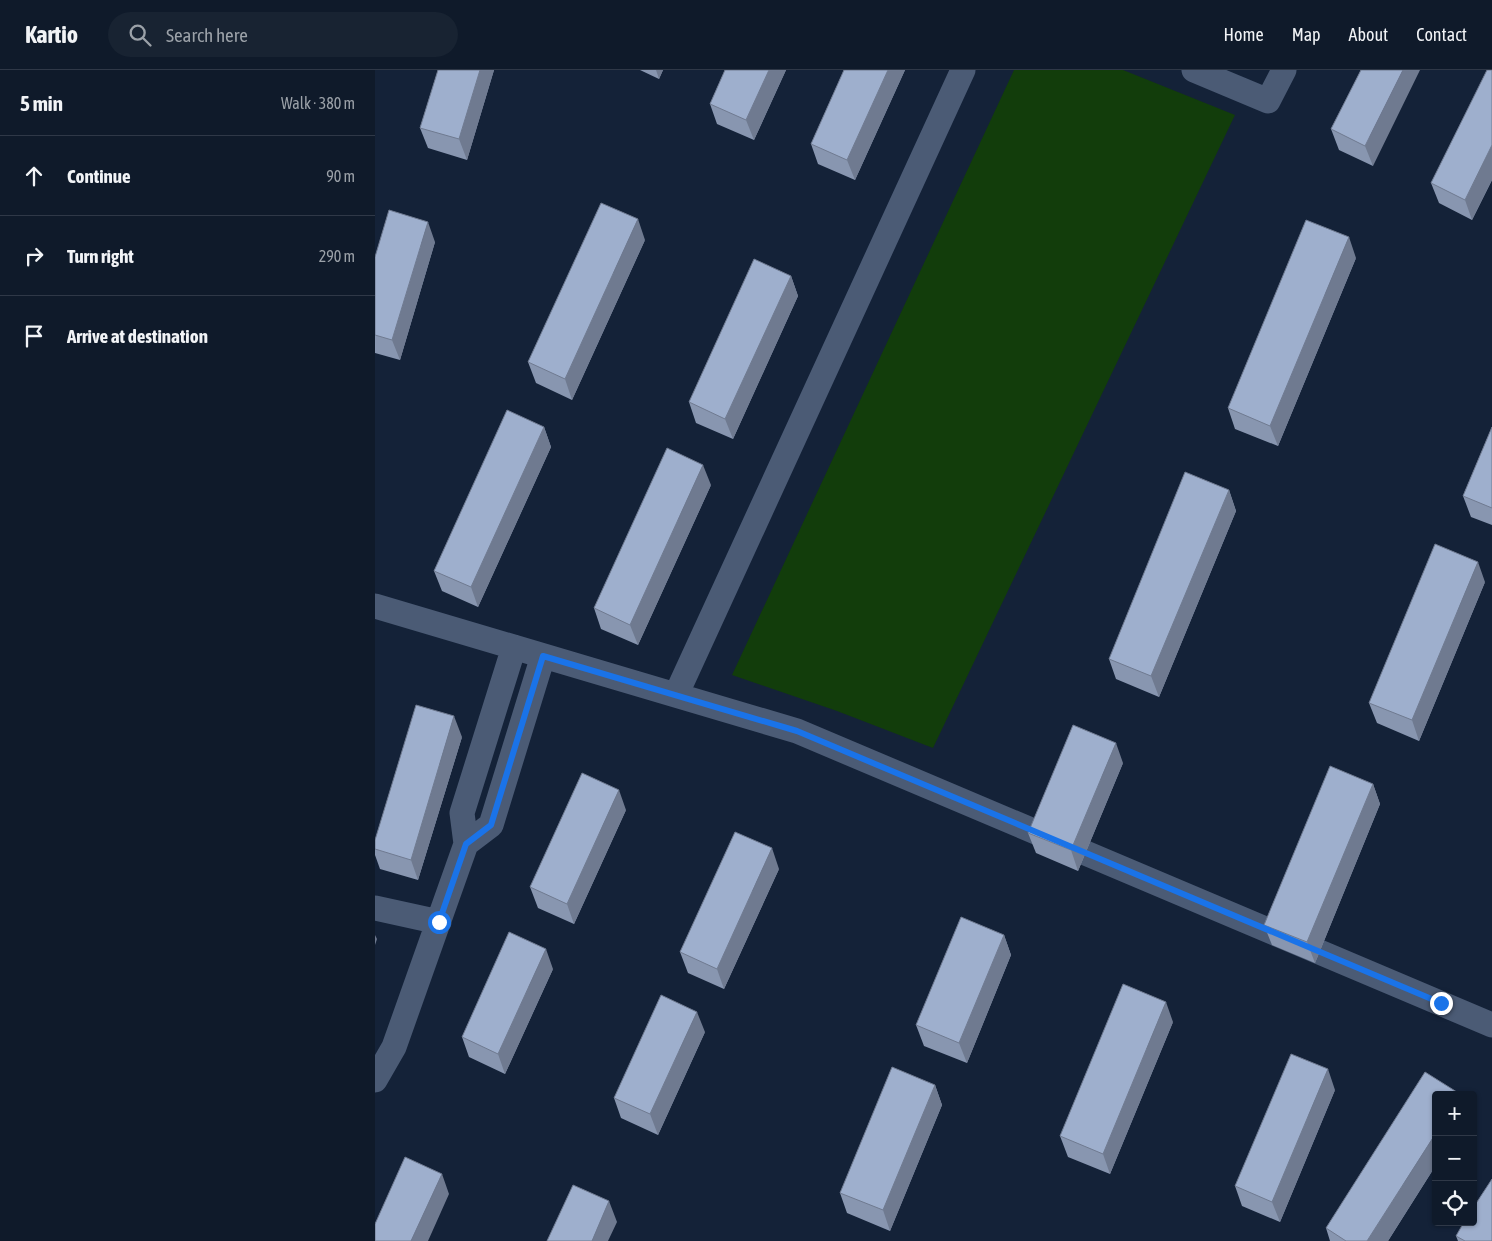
<!DOCTYPE html>
<html lang="en">
<head>
<meta charset="utf-8">
<style>
  body { margin:0; font-family:"Asap Condensed",sans-serif; background:#182332; color:#f1f3f6 }
  .controls { position:absolute; right:15px; bottom:15px; display:grid; overflow:hidden; border-radius:5px; box-shadow:0 1px 4px #0004 }
  .controls button { width:45px; height:45px; display:grid; place-items:center; padding:0; border:0; border-bottom:1px solid #2f3847; background:#0f1a2a; color:#f1f3f6; font:25px sans-serif }
  .stop { position:absolute; width:15px; height:15px; margin:-11px; border:4px solid #1a73e8; border-radius:50%; background:#fff }
  .stop.end { background:#1a73e8; border-color:#fff; box-shadow:0 1px 5px #0008 }
  .list { margin:0; padding:0; list-style:none }
  h2 { display:flex; justify-content:space-between; align-items:center; height:65px; margin:0; padding:0 20px; font-size:21px }
  h2 small { font-size:16px; font-weight:400; color:#9ba1a8 }
  .list li { display:grid; grid-template-columns:32px 1fr auto; gap:15px; align-items:center; box-sizing:border-box; height:80px; padding:0 20px; border-top:1px solid #2f3847 }
  .list b { display:block; font-size:19px; white-space:nowrap }
  .list em { font-size:16px; font-style:normal; color:#9ba1a8 }
  .icon { flex:none; width:28px; height:28px; fill:none; stroke:currentColor; stroke-width:2; stroke-linecap:round; stroke-linejoin:round }
  .map { position:relative; flex:none; width:1117px; height:1171px; overflow:hidden }
  header { display:flex; align-items:center; gap:30px; box-sizing:border-box; height:70px; padding:0 25px; background:#0f1a2a; border-bottom:1px solid #2f3847 }
  header strong { font-size:24px }
  nav { display:flex; gap:28px; margin-inline-start:auto; font-size:18px }
  .search { width:350px; height:45px; background:#182332; display:flex; align-items:center; gap:12px; box-sizing:border-box; padding:0 18px; border-radius:28px; color:#9ba1a8; font-size:19px }
  main { display:flex }
  aside { flex:1; background:#0f1a2a }
  .map>svg:first-child { display:block }
</style>
</head>
<body>
<header>
<strong>Kartio</strong>
<div class="search"><svg class="icon" aria-label="search" viewBox="0 0 24 24"><circle cx="10" cy="10" r="6"/><path d="M15 15l6 6"/></svg>Search here</div>
<nav><a>Home</a><a>Map</a><a>About</a><a>Contact</a></nav>
</header>
<main>
<aside>
<h2>5 min<small>Walk · 380 m</small></h2>
<ul class="list">
<li><svg class="icon" aria-label="ahead" viewBox="0 0 24 24"><path d="M12 20V5M6 11l6-6 6 6"/></svg><div><b>Continue</b></div><em>90 m</em></li>
<li><svg class="icon" aria-label="right" viewBox="0 0 24 24"><path d="M7 20v-9h11M14 6l5 5-5 5"/></svg><div><b>Turn right</b></div><em>290 m</em></li>
<li><svg class="icon" aria-label="arrive" viewBox="0 0 24 24"><path d="M6 21V4h12l-3 4 3 4H6"/></svg><div><b>Arrive at destination</b></div></li>
</ul>
</aside>
<div class="map">
<svg width="1117" height="1171" viewBox="0 0 1117 1171">
  <rect width="100%" height="100%" fill="#142238"/>
  <!-- green -->
  <path fill="#123d0b" d="M 639,0 L 748,0 L 860,45 L 558,678 L 462,641 L 357,605 Z"/>
  <g fill="none" stroke-linecap="round" stroke-linejoin="round">
    <!-- street -->
    <path stroke="#4b5b75" stroke-width="25" d="M 819,0 L 893,31 L 909,0
      M 0,536 L 422,661 L 1117,955
      M 139,577 L 87,743 L 91,774 L 116,755 L 168,586
      M 301,625 L 588,0
      M 0,838 L 64,852
      M 0,1010 L 19,977 L 91,774"/>
  </g>
  <!-- wall -->
  <path fill="#8896b0" d="M 63,0 L 119,0 L 92,90 L 53,78 L 45,58 Z
    M 265,0 L 288,0 L 284,9 Z
    M 350,0 L 411,0 L 379,70 L 342,54 L 335,34 Z
    M 469,0 L 530,0 L 480,110 L 443,94 L 436,74 Z
    M 986,0 L 998,96 L 964,80 L 956,59 Z
    M 1117,0 L 1117,110 L 1097,150 L 1064,133 L 1056,113 Z
    M 270,170 L 197,330 L 161,313 L 153,292 Z
    M 60,172 L 25,290 L 0,283 L 0,187 Z
    M 981,188 L 903,376 L 860,359 L 853,338 Z
    M 416,206 L 423,226 L 358,369 L 321,353 L 314,332 Z
    M 169,357 L 176,377 L 103,537 L 67,521 L 59,501 Z
    M 1117,357 L 1117,455 L 1096,447 L 1088,426 Z
    M 336,415 L 263,575 L 226,559 L 219,538 Z
    M 854,420 L 861,441 L 784,627 L 741,609 L 734,589 Z
    M 1110,512 L 1044,671 L 1002,653 L 994,633 Z
    M 87,667 L 43,810 L 5,799 L 0,785 L 0,770 Z
    M 748,693 L 703,801 L 661,783 L 653,763 Z
    M 998,714 L 1005,734 L 940,893 L 897,875 L 889,855 Z
    M 251,740 L 199,854 L 163,838 L 155,817 Z
    M 404,799 L 349,919 L 313,903 L 305,882 Z
    M 629,865 L 636,885 L 592,993 L 549,976 L 541,955 Z
    M 178,899 L 130,1004 L 94,987 L 87,967 Z
    M 798,952 L 735,1104 L 693,1087 L 685,1066 Z
    M 330,962 L 283,1065 L 246,1048 L 239,1028 Z
    M 560,1015 L 567,1035 L 515,1161 L 472,1143 L 465,1123 Z
    M 960,1020 L 905,1152 L 867,1136 L 860,1116 Z
    M 1061,1095 L 1013,1171 L 955,1171 L 951,1158 Z
    M 1081,1166 L 1117,1171 L 1083,1171 Z"/>
  <!-- shaded-wall -->
  <path fill="#6f7a90" d="M 105,0 L 119,0 L 92,90 L 84,69 Z
    M 281,0 L 288,0 L 284,9 Z
    M 394,0 L 411,0 L 379,70 L 371,50 Z
    M 513,0 L 530,0 L 480,110 L 472,90 Z
    M 1028,0 L 1045,0 L 998,96 L 990,76 Z
    M 1117,75 L 1117,110 L 1097,150 L 1090,130 Z
    M 263,149 L 270,170 L 197,330 L 190,309 Z
    M 53,152 L 60,172 L 25,290 L 17,270 Z
    M 974,167 L 981,188 L 903,376 L 895,356 Z
    M 416,206 L 423,226 L 358,369 L 350,349 Z
    M 169,357 L 176,377 L 103,537 L 96,517 Z
    M 328,395 L 336,415 L 263,575 L 255,555 Z
    M 854,420 L 861,441 L 784,627 L 776,606 Z
    M 1103,492 L 1110,512 L 1044,671 L 1037,650 Z
    M 79,646 L 87,667 L 43,810 L 36,790 Z
    M 741,673 L 748,693 L 703,801 L 696,780 Z
    M 998,714 L 1005,734 L 940,893 L 932,872 Z
    M 244,720 L 251,740 L 199,854 L 192,834 Z
    M 397,778 L 404,799 L 349,919 L 342,899 Z
    M 0,865 L 2,869 L 0,875 Z
    M 629,865 L 636,885 L 592,993 L 584,973 Z
    M 171,879 L 178,899 L 130,1004 L 123,984 Z
    M 791,932 L 798,952 L 735,1104 L 728,1084 Z
    M 322,942 L 330,962 L 283,1065 L 275,1044 Z
    M 953,999 L 960,1020 L 905,1152 L 897,1132 Z
    M 560,1015 L 567,1035 L 515,1161 L 508,1140 Z
    M 1061,1063 L 1061,1095 L 1013,1171 L 992,1171 Z
    M 67,1104 L 74,1124 L 53,1171 L 36,1171 Z
    M 234,1131 L 242,1152 L 233,1171 L 217,1171 Z"/>
  <!-- building -->
  <path fill="#9eafcd" stroke="#6f7a90" d="M 63,0 L 105,0 L 84,69 L 45,58 Z
    M 350,0 L 394,0 L 371,50 L 335,34 Z
    M 469,0 L 513,0 L 472,90 L 436,74 Z
    M 986,0 L 1028,0 L 990,76 L 956,59 Z
    M 1112,0 L 1117,0 L 1117,75 L 1090,130 L 1056,113 Z
    M 226,133 L 263,149 L 190,309 L 153,292 Z
    M 14,140 L 53,152 L 17,270 L 0,265 L 0,187 Z
    M 931,150 L 974,167 L 895,356 L 853,338 Z
    M 379,189 L 416,206 L 350,349 L 314,332 Z
    M 132,340 L 169,357 L 96,517 L 59,501 Z
    M 1117,357 L 1117,438 L 1088,426 Z
    M 292,378 L 328,395 L 255,555 L 219,538 Z
    M 810,402 L 854,420 L 776,606 L 734,589 Z
    M 1060,474 L 1103,492 L 1037,650 L 994,633 Z
    M 41,635 L 79,646 L 36,790 L 0,779 L 0,770 Z
    M 698,655 L 741,673 L 696,780 L 653,763 Z
    M 955,696 L 998,714 L 932,872 L 889,855 Z
    M 207,703 L 244,720 L 192,834 L 155,817 Z
    M 360,762 L 397,778 L 342,899 L 305,882 Z
    M 586,847 L 629,865 L 584,973 L 541,955 Z
    M 134,862 L 171,879 L 123,984 L 87,967 Z
    M 748,914 L 791,932 L 728,1084 L 685,1066 Z
    M 286,925 L 322,942 L 275,1044 L 239,1028 Z
    M 916,984 L 953,999 L 897,1132 L 860,1116 Z
    M 517,997 L 560,1015 L 508,1140 L 465,1123 Z
    M 1050,1002 L 1085,1024 L 1061,1025 L 1061,1063 L 992,1171 L 971,1171 L 951,1158 Z
    M 30,1087 L 67,1104 L 36,1171 L 0,1171 L 0,1154 Z
    M 1117,1109 L 1117,1171 L 1090,1171 L 1081,1166 L 1089,1152 L 1098,1152 L 1098,1138 Z
    M 198,1115 L 234,1131 L 217,1171 L 172,1171 Z"/>
  <g fill="none" stroke-linecap="round" stroke-linejoin="round">
    <!-- route -->
    <path stroke="#1a73e8" stroke-width="6" d="M 64,852 L 91,774 L 116,755 L 168,586 L 422,661 L 1066,933"/>
  </g>
</svg>
<div class="controls">
<button>+</button>
<button>−</button>
<button><svg class="icon" aria-label="locate" viewBox="0 0 24 24"><circle cx="12" cy="12" r="6"/><path d="M12 2v4M12 18v4M2 12h4M18 12h4"/></svg></button>
</div>
<div class="stop" style="left:64px;top:852px"></div>
<div class="stop end" style="left:1066px;top:933px"></div>
</div>
</main>
</body>
</html>
